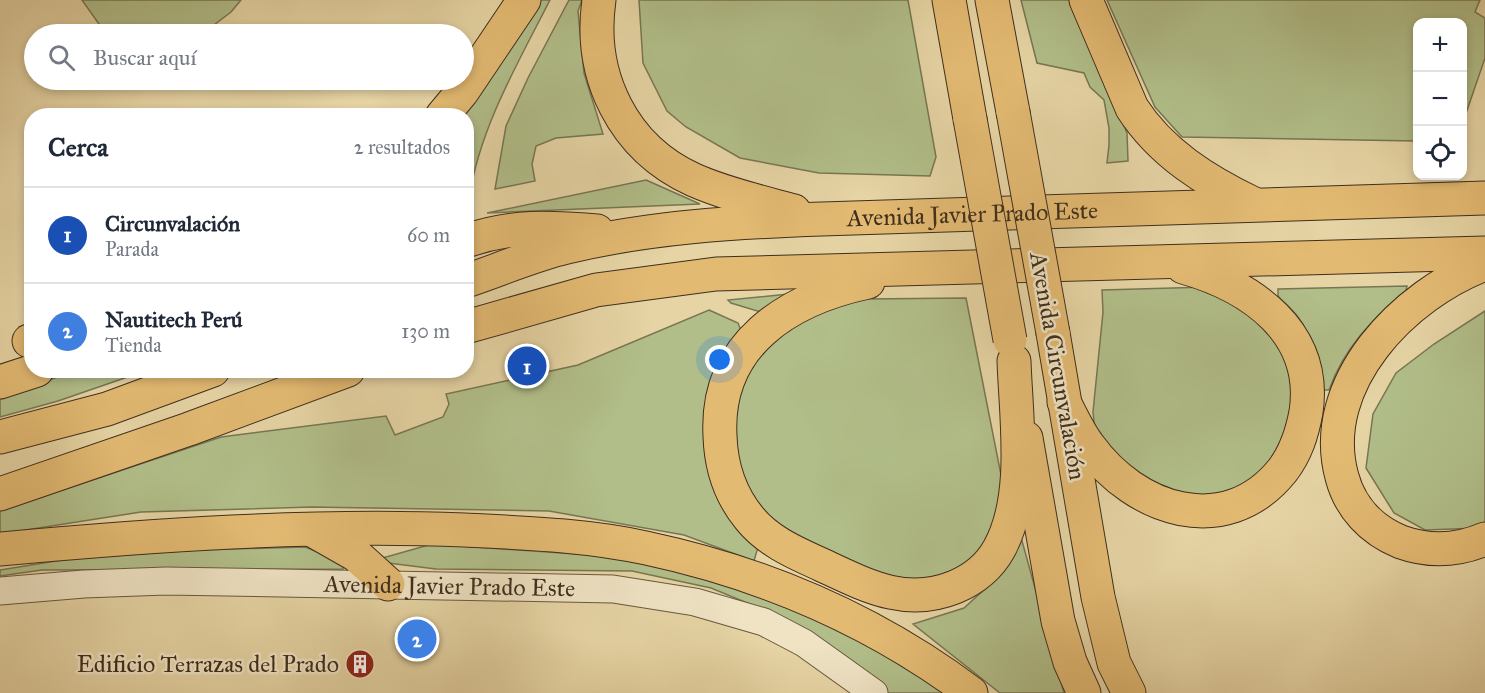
<!DOCTYPE html>
<html lang="es">
<head>
<meta charset="utf-8">
<style>
  body { margin:0; font-family:"IM FELL Great Primer",serif; background:#f2f2f3; color:#1f2937 }
  .controls { position:absolute; right:18px; top:18px; display:grid; overflow:hidden; border-radius:12px; box-shadow:0 3px 9px #0003 }
  .controls button { width:54px; height:54px; display:grid; place-items:center; padding:0; border:0; border-bottom:2px solid #e0e1e3; background:#fff; color:#1f2937; font:30px sans-serif }
  .you { position:absolute; left:720px; top:360px; width:21px; height:21px; margin:-15px; border:4px solid #fff; border-radius:50%; background:#1a73e8; box-shadow:0 0 0 9px #1a73e833 }
  .badge { display:grid; place-items:center; width:39px; height:39px; border-radius:50%; background:#8f2418; color:#fff; font-size:20px; font-weight:700 }
  .pin { position:absolute; translate:-50% -50%; border:3px solid #fff; box-shadow:0 2px 6px #0006 }
  .list { margin:0; padding:0; list-style:none }
  h2 { display:flex; justify-content:space-between; align-items:center; height:78px; margin:0; padding:0 24px; font-size:26px }
  h2 small { font-size:20px; font-weight:400; color:#747a83 }
  .list li { display:grid; grid-template-columns:39px 1fr auto; gap:18px; align-items:center; box-sizing:border-box; height:96px; padding:0 24px; border-top:2px solid #e0e1e3 }
  .list b { display:block; font-size:22px; white-space:nowrap }
  .list p { margin:0; font-size:20px; white-space:nowrap; color:#747a83 }
  .list em { font-size:20px; font-style:normal; color:#747a83 }
  .icon { flex:none; width:33px; height:33px; fill:none; stroke:currentColor; stroke-width:2; stroke-linecap:round; stroke-linejoin:round }
  .map { position:relative; flex:none; width:1485px; height:693px; overflow:hidden }
  .search { position:absolute; background:#fff; box-shadow:0 3px 9px #0003; left:24px; top:24px; width:450px; height:66px; display:flex; align-items:center; gap:15px; box-sizing:border-box; padding:0 21px; border-radius:33px; color:#747a83; font-size:22px }
  .panel { position:absolute; background:#fff; box-shadow:0 3px 9px #0003; left:24px; top:108px; width:450px; height:270px; border-radius:24px }
  .map>svg:first-child { display:block }
</style>
</head>
<body>
<div class="map">
<svg width="1485" height="693" viewBox="0 0 1485 693">
  <rect width="100%" height="100%" fill="#e6d4a4"/>
  <filter id="stains"><feTurbulence type="fractalNoise" baseFrequency=".00333" numOctaves="4"/><feColorMatrix values="0 0 0 0 .2 0 0 0 0 .09 0 0 0 0 .02 0 0 0 .5 -.17"/></filter>
  <radialGradient id="worn" r=".72"><stop offset=".6" stop-color="#630" stop-opacity="0"/><stop offset="1" stop-color="#630" stop-opacity=".3"/></radialGradient>
  <!-- green -->
  <path fill="#b1be89" stroke="#787653" stroke-width="1.5" d="M 82,0 L 241,0 L 231,12 L 202,34 L 106,34 Z
    M 538,0 L 550,0 C 518,63 480,127 469,198 L 467,199 L 466,116 L 460,116 Z
    M 569,0 L 582,0 L 578,11 L 584,73 L 603,134 L 556,138 L 536,146 L 532,164 L 535,181 L 495,189 L 506,126 L 528,78 Z
    M 639,0 L 908,0 L 936,157 L 930,176 L 819,173 L 740,158 L 686,127 L 667,111 L 643,63 Z
    M 1021,0 L 1071,0 L 1127,133 L 1128,161 L 1107,163 L 1109,145 L 1109,128 L 1104,100 L 1090,87 L 1084,73 L 1037,63 Z
    M 1107,0 L 1480,0 L 1475,12 L 1485,18 L 1485,58 L 1463,122 L 1462,22 L 1418,22 L 1417,141 L 1182,137 L 1155,107 Z
    M 646,180 L 700,204 L 487,213 Z
    M 1407,286 L 1406,291 C 1372,319 1344,348 1329,390 L 1322,390 C 1318,365 1313,337 1298,317 C 1292,309 1284,303 1278,296 L 1278,289 Z
    M 1209,287 L 1276,330 L 1297,395 L 1283,452 L 1231,496 L 1156,493 L 1099,437 L 1094,422 L 1093,412 L 1103,312 L 1102,290 Z
    M 789,294 L 767,314 L 731,303 L 728,300 Z
    M 966,298 L 1005,495 L 1002,522 L 969,566 L 908,585 L 798,542 L 757,508 L 738,465 L 735,412 L 744,380 L 768,343 L 810,310 L 865,299 Z
    M 709,310 L 738,323 L 742,333 L 709,416 L 758,547 L 754,561 L 684,535 L 549,511 L 312,507 L 141,512 L 0,534 L 0,511 L 221,437 L 386,416 L 395,435 L 443,417 L 449,404 L 446,394 L 578,365 Z
    M 1485,311 L 1485,522 L 1480,528 L 1425,530 L 1394,513 L 1366,468 L 1373,414 L 1396,373 L 1434,344 Z
    M 76,371 L 145,371 L 58,401 L 0,417 L 0,396 Z
    M 1019,530 L 1064,693 L 1000,693 L 913,624 L 964,608 L 1000,575 Z
    M 432,544 L 620,557 L 718,579 L 819,614 L 945,693 L 887,693 L 769,612 L 711,588 L 632,571 L 436,569 L 372,561 Z
    M 305,547 L 344,562 L 343,569 L 42,570 L 0,576 L 0,570 L 68,559 L 196,550 Z"/>
  <g fill="none" stroke-linecap="round" stroke-linejoin="round">
    <!-- tertiary casing -->
    <g stroke="#69583f" stroke-width="29">
      <g id="tertiary">
        <path id="s1" d="M 0,591 L 84,584 L 166,581 L 613,589 L 695,602 L 764,622 L 804,643 L 874,693"/>
      </g>
    </g>
    <!-- primary casing -->
    <g stroke="#3f2e1d" stroke-width="35">
      <path id="primary" d="M 949,0 L 970,119
        M 992,0 L 1013,112
        M 1053,333 L 1098,597 L 1114,663 L 1129,693
        M 1026,438 L 1058,621 L 1070,662 L 1084,693"/>
    </g>
    <!-- motorway casing -->
    <g stroke="#3f2e1d" stroke-width="35">
      <g id="motorway">
        <path d="M 599,0 C 588,76 623,148 694,180 C 726,194 761,202 794,211"/>
        <path d="M 1086,0 L 1132,108 C 1161,153 1206,181 1254,204"/>
        <path d="M 442,116 L 462,92 L 524,0"/>
        <path d="M 466,241 C 512,225 550,227 597,231"/>
        <path d="M 1485,264 C 1405,294 1316,383 1342,477 C 1350,507 1371,530 1401,542 C 1429,552 1457,551 1485,539"/>
        <path id="s2" d="M 466,281 C 499,270 533,255 567,247 C 650,227 737,222 822,219 L 1485,198"/>
        <path d="M 868,282 C 788,299 715,344 720,436 C 721,467 730,495 750,519 C 769,542 796,553 822,565 C 867,586 906,607 955,587 C 974,579 989,567 999,549 C 1028,497 1016,419 1014,361"/>
        <path d="M 466,327 L 596,290 L 716,274 L 1485,253"/>
        <path d="M 29,341 L 32,341"/>
        <path d="M 0,382 L 37,370"/>
        <path d="M 1064,402 C 1072,417 1079,433 1089,446 C 1135,510 1225,541 1282,471 C 1296,453 1302,434 1306,412 C 1318,332 1251,286 1183,267"/>
        <path d="M 0,437 L 107,409 L 213,370"/>
        <path d="M 0,494 L 189,429 L 348,370"/>
        <path d="M 312,530 L 356,555 L 388,584"/>
        <path d="M 0,549 C 154,535 310,524 465,530 C 525,533 587,535 646,548 C 763,573 875,621 971,693"/>
      </g>
    </g>
    <!-- tertiary -->
    <use href="#tertiary" stroke="#efe3c4" stroke-width="27"/>
    <!-- primary -->
    <use href="#primary" stroke="#e3ba72" stroke-width="33"/>
    <!-- motorway -->
    <use href="#motorway" stroke="#e3ba72" stroke-width="33"/>
    <!-- primary-bridge casing -->
    <g stroke="#3f2e1d" stroke-width="35" stroke-linecap="butt">
      <path id="primary-bridge" d="M 1013,112 L 1053,333
        M 970,119 L 1010,340"/>
    </g>
    <!-- primary-bridge -->
    <use href="#primary-bridge" stroke="#e3ba72" stroke-width="33"/>
  </g>
  <!-- icons -->
  <defs>
    <g id="building-disc" transform="scale(1.5)"><circle r="9.5" fill="#8f2418" stroke="#efe3c4"/><path d="M-4-6H4V6H1V3H-1V6H-4ZM-2.5-4.3h1.7v1.8h-1.7ZM.8-4.3h1.7v1.8H.8ZM-2.5-1h1.7V.8h-1.7ZM.8-1h1.7V.8H.8Z" fill="#fff"/></g>
  </defs>
  <g fill-rule="evenodd">
    <use href="#building-disc" x="360" y="664"/>
  </g>
  <g text-anchor="middle" dominant-baseline="central" stroke-width="5" stroke-linejoin="round" paint-order="stroke">
    <!-- street labels -->
    <g font-size="24" fill="#3f2e1d" stroke="#efe3c4">
      <text stroke="none"><textPath href="#s2" startOffset="514">Avenida Javier Prado Este</textPath></text>
      <text transform="translate(1058 366) rotate(80)">Avenida Circunvalación</text>
      <text stroke="none"><textPath href="#s1" startOffset="450">Avenida Javier Prado Este</textPath></text>
    </g>
    <!-- poi labels -->
    <g font-size="24" fill="#3f2e1d" stroke="#efe3c4" text-anchor="end">
      <text x="339" y="664">Edificio Terrazas del Prado</text>
    </g>
  </g>
  <rect width="100%" height="100%" filter="url(#stains)"/>
  <rect width="100%" height="100%" fill="url(#worn)"/>
</svg>
<div class="controls">
<button>+</button>
<button>−</button>
<button><svg class="icon" aria-label="locate" viewBox="0 0 24 24"><circle cx="12" cy="12" r="6"/><path d="M12 2v4M12 18v4M2 12h4M18 12h4"/></svg></button>
</div>
<div class="you"></div>
<div class="pin badge" style="left:527px;top:366px;background:#1a4fb4">1</div>
<div class="pin badge" style="left:417px;top:639px;background:#3f7fe0">2</div>
<div class="search"><svg class="icon" aria-label="search" viewBox="0 0 24 24"><circle cx="10" cy="10" r="6"/><path d="M15 15l6 6"/></svg>Buscar aquí</div>
<section class="panel">
<h2>Cerca<small>2 resultados</small></h2>
<ul class="list">
<li><span class="badge" style="background:#1a4fb4">1</span><div><b>Circunvalación</b><p>Parada</p></div><em>60 m</em></li>
<li><span class="badge" style="background:#3f7fe0">2</span><div><b>Nautitech Perú</b><p>Tienda</p></div><em>130 m</em></li>
</ul>
</section>
</div>
</body>
</html>
